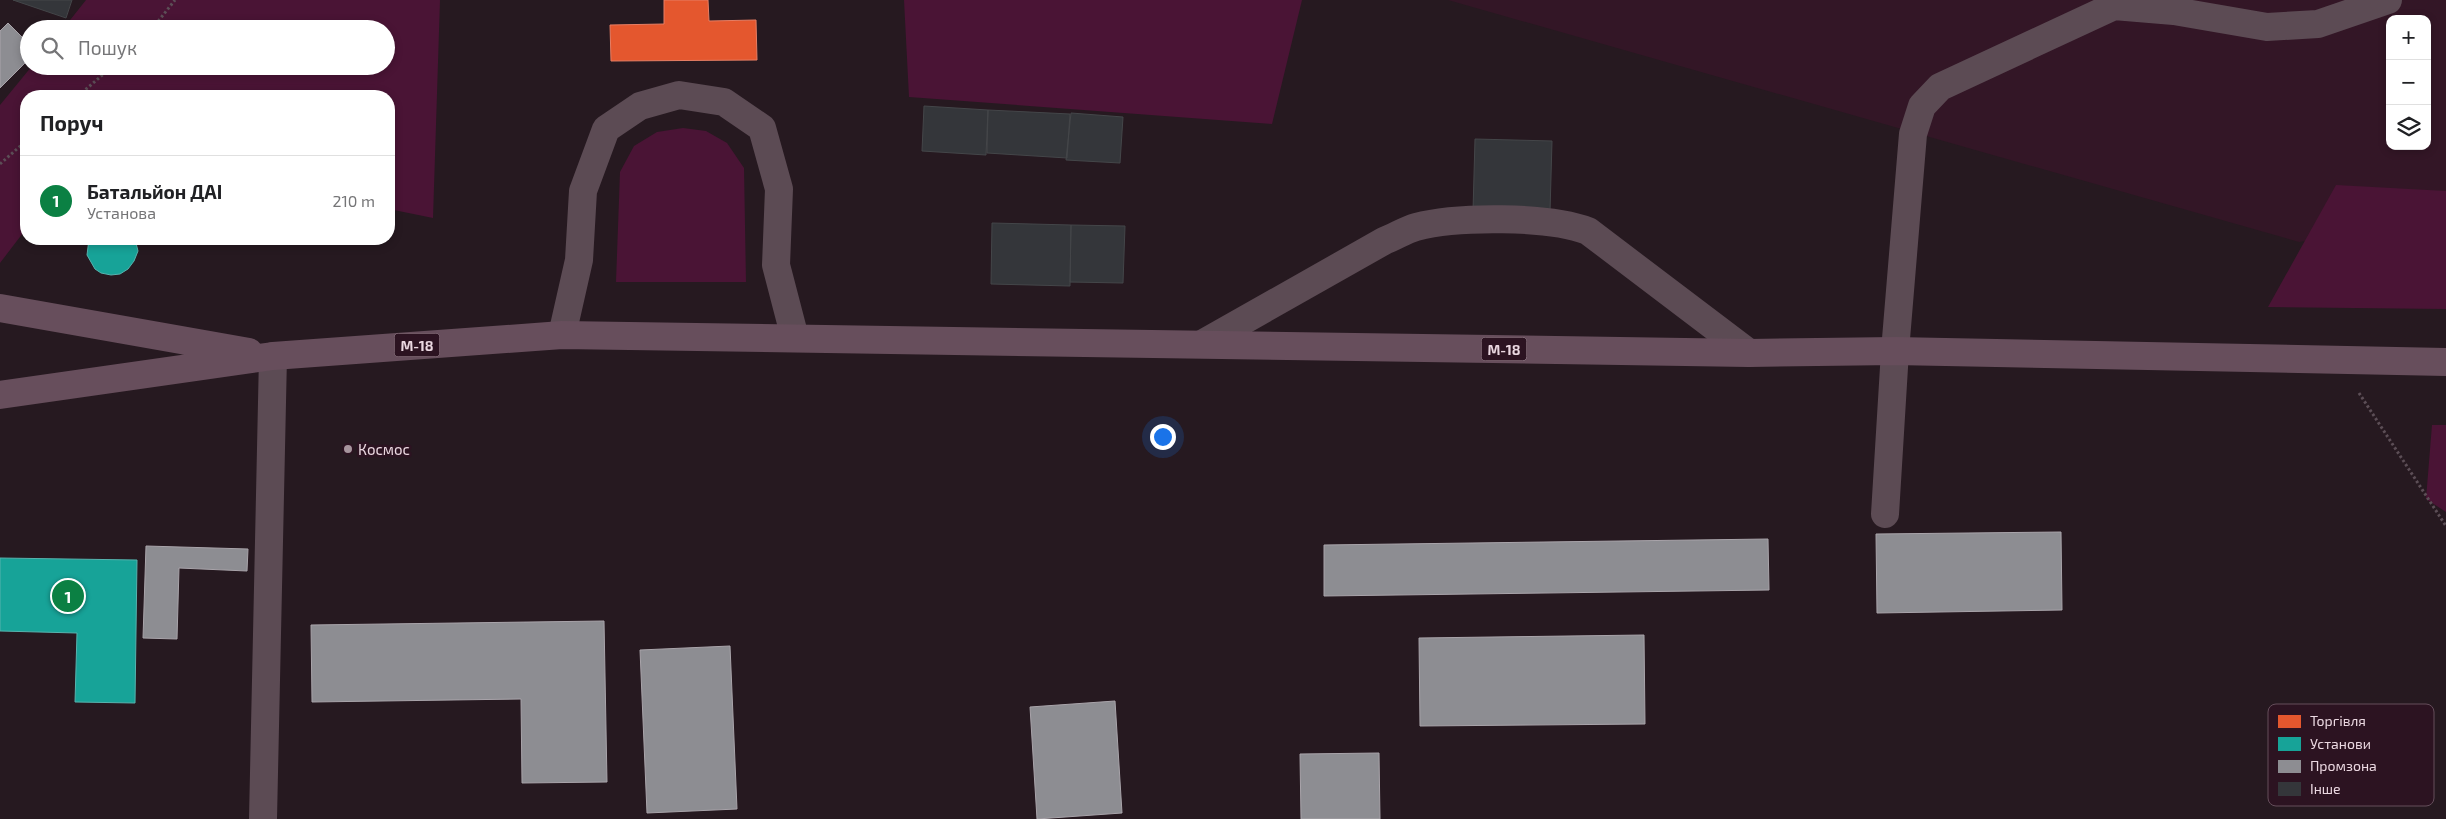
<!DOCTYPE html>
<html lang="uk">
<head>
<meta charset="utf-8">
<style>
  body { margin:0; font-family:"Exo 2",sans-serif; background:#f6f6f6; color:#202124 }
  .controls { position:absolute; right:15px; top:15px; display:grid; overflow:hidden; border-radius:10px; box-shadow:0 2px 8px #0003 }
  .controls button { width:45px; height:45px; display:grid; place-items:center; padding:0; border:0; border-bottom:1px solid #e0e0e0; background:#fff; color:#202124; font:25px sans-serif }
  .you { position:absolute; left:1162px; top:436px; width:18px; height:18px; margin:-12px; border:4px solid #fff; border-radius:50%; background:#1a73e8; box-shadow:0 0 0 8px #1a73e833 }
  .badge { display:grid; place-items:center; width:32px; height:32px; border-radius:50%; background:#0b8043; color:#fff; font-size:16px; font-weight:700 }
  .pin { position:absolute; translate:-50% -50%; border:2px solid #fff; box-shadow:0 1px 5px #0006 }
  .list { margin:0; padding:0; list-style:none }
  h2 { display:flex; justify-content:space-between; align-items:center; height:65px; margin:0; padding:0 20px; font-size:21px }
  h2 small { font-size:16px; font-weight:400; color:#757577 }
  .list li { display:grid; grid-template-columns:32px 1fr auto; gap:15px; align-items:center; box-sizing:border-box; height:90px; padding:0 20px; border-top:1px solid #e0e0e0 }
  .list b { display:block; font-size:19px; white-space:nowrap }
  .list p { margin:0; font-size:16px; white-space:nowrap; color:#757577 }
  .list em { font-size:16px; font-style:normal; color:#757577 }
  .icon { flex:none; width:28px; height:28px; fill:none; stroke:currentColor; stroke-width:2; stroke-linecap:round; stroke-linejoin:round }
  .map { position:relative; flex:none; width:2446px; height:819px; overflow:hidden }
  .search { position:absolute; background:#fff; box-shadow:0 2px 8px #0003; left:20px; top:20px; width:375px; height:55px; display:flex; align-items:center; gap:12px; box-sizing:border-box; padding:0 18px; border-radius:28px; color:#757577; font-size:19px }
  .panel { position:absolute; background:#fff; box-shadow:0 2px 8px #0003; left:20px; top:90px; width:375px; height:155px; border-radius:20px }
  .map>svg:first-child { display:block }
</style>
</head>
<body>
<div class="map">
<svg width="2446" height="819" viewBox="0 0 2446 819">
  <rect width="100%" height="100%" fill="#261920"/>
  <!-- built -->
  <path fill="#331626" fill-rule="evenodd" d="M 1448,0 L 2446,0 L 2446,218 L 2299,242 ZM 2390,19 L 2427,19 L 2427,146 L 2390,146 Z"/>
  <!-- green -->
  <path fill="#4a1435" d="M 86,0 L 440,0 L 433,218 L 389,209 L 389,96 L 26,96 L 26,229 L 0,263 L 0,105 L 32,66 L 386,66 L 386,29 L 63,29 Z
    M 904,0 L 1302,0 L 1272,124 L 909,97 Z
    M 683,128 L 706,131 L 727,143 L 744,168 L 746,282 L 616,282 L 620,172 L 634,146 L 657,132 Z
    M 2336,185 L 2446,191 L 2446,309 L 2268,307 Z
    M 2432,425 L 2446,425 L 2446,512 L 2426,499 Z"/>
  <!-- shops -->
  <path fill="#e4572e" stroke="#e67e64" d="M 664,0 L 708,0 L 709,21 L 756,20 L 757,60 L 611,61 L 610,25 L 664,24 Z"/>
  <!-- public -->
  <path fill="#17a398" stroke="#57b3ae" d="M 89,239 L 135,239 L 138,251 L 134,261 L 128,269 L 120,274 L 111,275 L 101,273 L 95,269 L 87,255 Z
    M 0,558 L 137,560 L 135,703 L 75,702 L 77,633 L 0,631 Z"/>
  <!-- industry -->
  <path fill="#8d8d92" stroke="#a9a4aa" d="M 8,23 L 29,44 L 29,59 L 0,88 L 0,31 Z
    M 2061,532 L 2062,610 L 1877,613 L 1876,534 Z
    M 1768,539 L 1769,590 L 1324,596 L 1324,545 Z
    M 146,546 L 248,549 L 247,571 L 179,568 L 177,639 L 143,638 Z
    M 604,621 L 607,782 L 522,783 L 521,699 L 312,702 L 311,625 Z
    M 1644,635 L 1645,724 L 1420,726 L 1419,638 Z
    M 730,646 L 737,809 L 647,813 L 640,650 Z
    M 1115,701 L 1122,813 L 1037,819 L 1030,707 Z
    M 1379,753 L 1380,819 L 1301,819 L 1300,754 Z"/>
  <!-- building -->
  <path fill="#34363a" stroke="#444649" d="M 13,0 L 72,0 L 66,18 Z
    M 924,106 L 988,110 L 986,155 L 922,151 Z
    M 988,110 L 1070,114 L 1067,158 L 987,153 Z
    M 1071,113 L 1123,117 L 1120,163 L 1066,160 Z
    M 1475,139 L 1552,141 L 1550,212 L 1473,211 Z
    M 992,223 L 1071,225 L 1070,286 L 991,284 Z
    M 1071,225 L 1125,226 L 1123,283 L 1070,282 Z"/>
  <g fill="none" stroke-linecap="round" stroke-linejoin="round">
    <!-- path -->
    <path stroke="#5c4e56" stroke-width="3" stroke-dasharray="2.5 2.5" stroke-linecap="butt" d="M 152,29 L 175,0
      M 78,96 L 113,66
      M 0,164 L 26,141
      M 2359,393 L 2446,526"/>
    <!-- minor -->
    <path stroke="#5c4b54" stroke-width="28" d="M 2174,11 L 2267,27 L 2318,24 L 2388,0
      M 562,335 L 579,260 L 583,191 L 606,129 L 640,106 L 679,95 L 724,102 L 762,128 L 779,189 L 776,265 L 795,338
      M 1202,344 L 1384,241 C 1395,237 1405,230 1416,227 C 1457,216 1549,216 1588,231 L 1749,353
      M 1885,514 L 1895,351 L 1913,134 L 1922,106 L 1940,87 L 2114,6 L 2174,11 L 2174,0
      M 263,819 L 273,356"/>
    <!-- highway -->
    <path stroke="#674e5c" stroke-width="28" d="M 0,308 L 249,352
      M 0,395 L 273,356 L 562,335 L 1749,353 L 1895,351 L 2446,362"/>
  </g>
  <!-- markers -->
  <circle fill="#a6959d" stroke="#2c1321" stroke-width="2" cx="348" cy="449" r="5"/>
  <g text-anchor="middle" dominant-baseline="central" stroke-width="5" stroke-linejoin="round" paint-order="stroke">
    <!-- shield labels -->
    <g fill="#2c1321" stroke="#b29da7" stroke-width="1">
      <rect x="394.5" y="333.5" width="45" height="23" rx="4"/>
      <rect x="1481.5" y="337.5" width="45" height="23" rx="4"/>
    </g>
    <g font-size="14" font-weight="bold" fill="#ebd8e1">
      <text x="417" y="345">М-18</text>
      <text x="1504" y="349">М-18</text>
    </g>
    <!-- poi labels -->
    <g font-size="15" fill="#ebd8e1" stroke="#2c1321" text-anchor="start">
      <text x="358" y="449">Космос</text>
    </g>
  </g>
  <!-- legend -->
  <rect x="2268" y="704" width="166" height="102" rx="8" fill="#2c1321" stroke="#654e5b" stroke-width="1"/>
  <rect x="2278" y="715" width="23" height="13" fill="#e4572e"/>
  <rect x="2278" y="737" width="23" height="14" fill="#17a398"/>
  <rect x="2278" y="760" width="23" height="13" fill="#8d8d92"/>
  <rect x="2278" y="782" width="23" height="14" fill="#34363a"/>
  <g font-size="14" fill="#ebd8e1">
    <text x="2310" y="726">Торгівля</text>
    <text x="2310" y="749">Установи</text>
    <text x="2310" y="771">Промзона</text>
    <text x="2310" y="794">Інше</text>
  </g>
</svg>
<div class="controls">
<button>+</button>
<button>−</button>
<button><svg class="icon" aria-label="layers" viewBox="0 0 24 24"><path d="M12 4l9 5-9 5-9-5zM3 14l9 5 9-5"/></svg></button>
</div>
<div class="you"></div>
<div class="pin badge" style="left:68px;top:596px">1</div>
<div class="search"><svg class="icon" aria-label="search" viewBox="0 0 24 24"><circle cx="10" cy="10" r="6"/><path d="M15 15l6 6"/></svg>Пошук</div>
<section class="panel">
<h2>Поруч<small></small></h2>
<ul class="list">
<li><span class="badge">1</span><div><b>Батальйон ДАI</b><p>Установа</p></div><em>210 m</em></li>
</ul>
</section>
</div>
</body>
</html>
